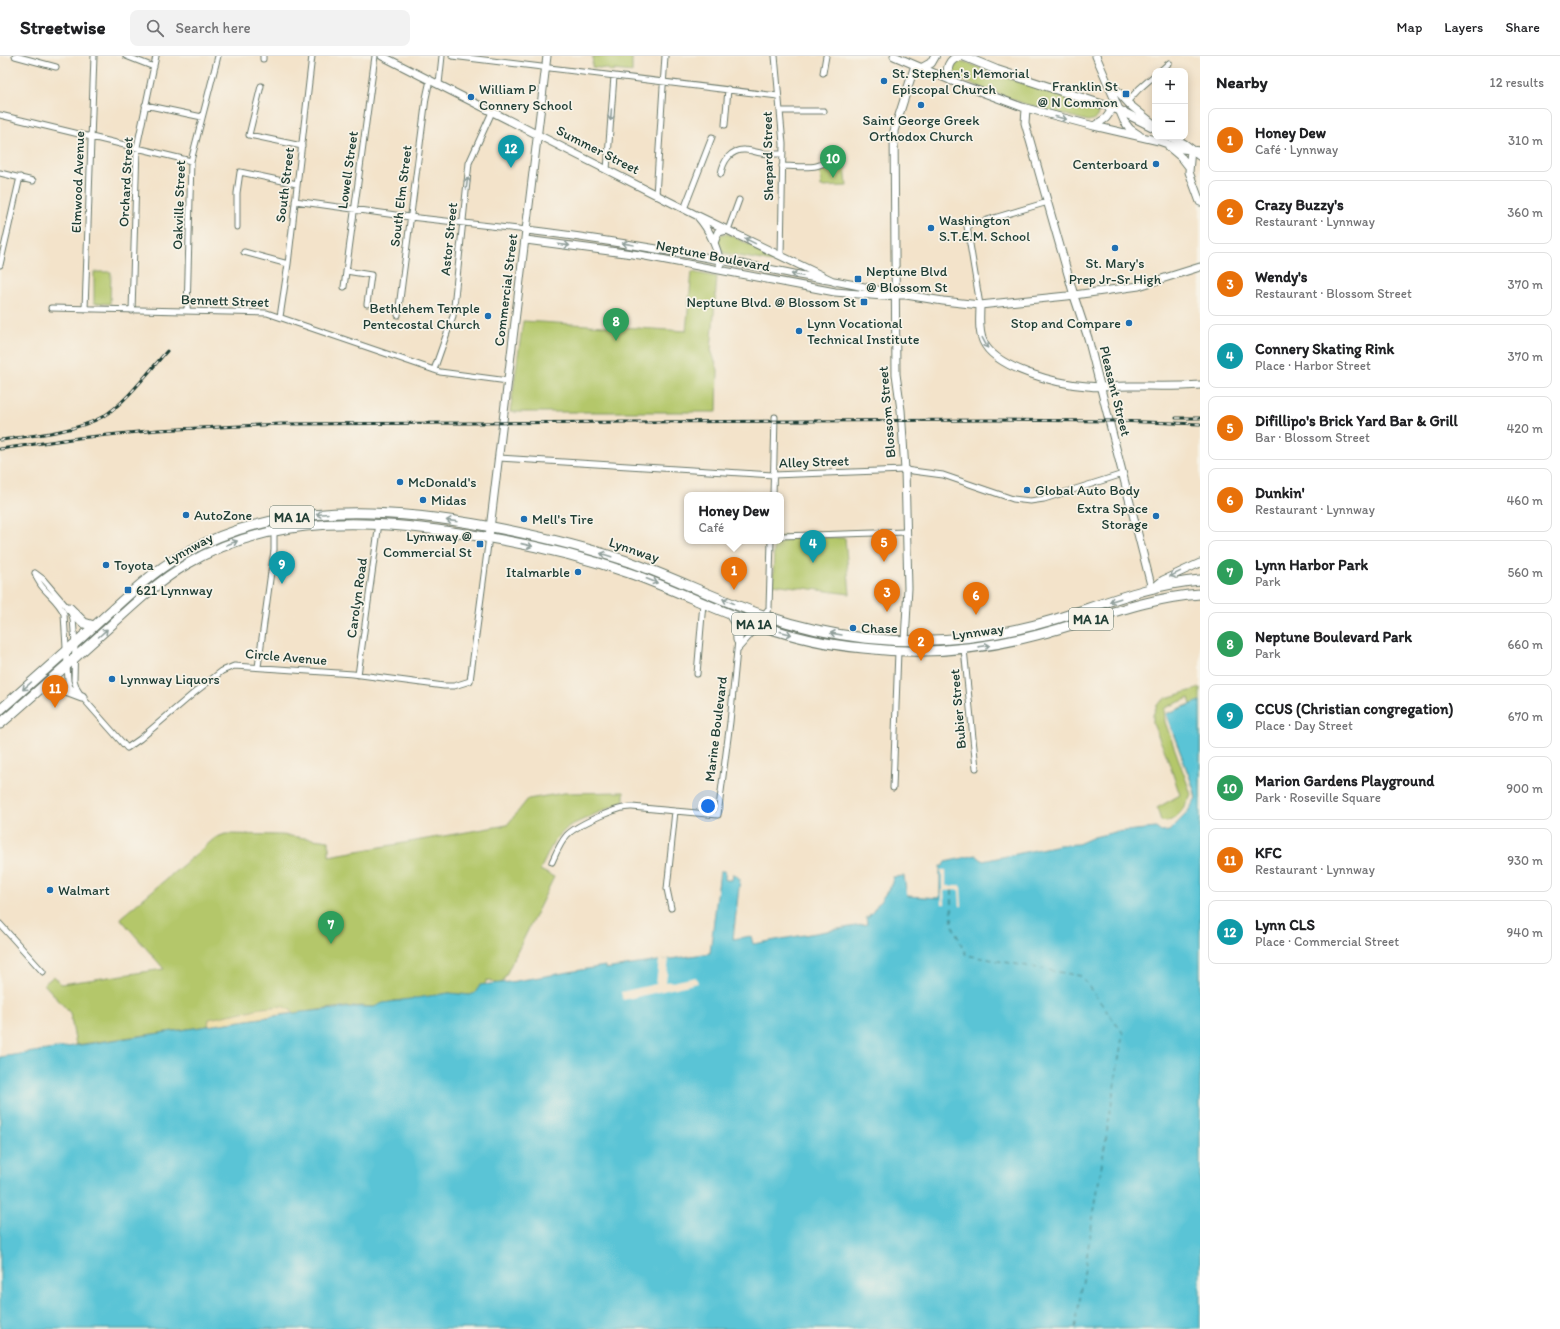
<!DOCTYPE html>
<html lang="en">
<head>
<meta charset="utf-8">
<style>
  body { margin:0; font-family:Itim,sans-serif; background:#f2f2f2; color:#202124 }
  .controls { position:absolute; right:12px; top:12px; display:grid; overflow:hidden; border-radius:8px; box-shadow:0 2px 10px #0003 }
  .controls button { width:36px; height:36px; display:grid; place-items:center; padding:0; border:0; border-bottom:1px solid #e0e0e0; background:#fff; color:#202124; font:20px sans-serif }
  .you { position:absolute; left:708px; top:750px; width:14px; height:14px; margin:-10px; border:3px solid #fff; border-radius:50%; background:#1a73e8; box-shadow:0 0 0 6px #1a73e833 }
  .badge { display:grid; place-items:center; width:26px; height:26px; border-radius:50%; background:#0f766e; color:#fff; font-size:13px; font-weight:700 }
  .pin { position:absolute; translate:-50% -33px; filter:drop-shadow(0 1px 2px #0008) }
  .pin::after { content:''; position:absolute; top:21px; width:14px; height:12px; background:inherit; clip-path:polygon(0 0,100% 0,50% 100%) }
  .popup { position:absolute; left:684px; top:436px; width:100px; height:52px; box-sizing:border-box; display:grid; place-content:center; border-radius:8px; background:#fff; filter:drop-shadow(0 1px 3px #0005); font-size:13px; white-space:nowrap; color:#757577 }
  .popup b { font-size:15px; color:#202124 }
  .popup::after { content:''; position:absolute; left:50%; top:100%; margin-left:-8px; border:8px solid transparent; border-top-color:#fff }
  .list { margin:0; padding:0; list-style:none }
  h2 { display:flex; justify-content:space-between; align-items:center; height:52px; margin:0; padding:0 16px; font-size:17px }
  h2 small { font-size:13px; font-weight:400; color:#757577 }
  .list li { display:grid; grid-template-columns:26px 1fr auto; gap:12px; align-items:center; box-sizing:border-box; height:64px; margin:0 8px 8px; padding:0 8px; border:1px solid #e0e0e0; border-radius:8px }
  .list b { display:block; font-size:15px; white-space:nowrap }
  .list p { margin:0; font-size:13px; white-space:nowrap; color:#757577 }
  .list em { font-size:13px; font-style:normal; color:#757577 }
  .icon { flex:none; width:22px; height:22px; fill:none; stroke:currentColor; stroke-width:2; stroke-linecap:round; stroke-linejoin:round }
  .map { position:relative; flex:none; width:1200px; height:1273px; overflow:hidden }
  header { display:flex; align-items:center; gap:24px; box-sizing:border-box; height:56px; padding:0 20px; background:#fff; border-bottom:1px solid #e0e0e0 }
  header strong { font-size:19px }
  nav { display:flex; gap:22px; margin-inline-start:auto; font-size:14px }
  .search { width:280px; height:36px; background:#f2f2f2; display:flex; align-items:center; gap:10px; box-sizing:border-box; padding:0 14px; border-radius:8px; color:#757577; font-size:15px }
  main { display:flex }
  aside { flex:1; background:#fff }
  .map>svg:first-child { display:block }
</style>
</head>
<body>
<header>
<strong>Streetwise</strong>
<div class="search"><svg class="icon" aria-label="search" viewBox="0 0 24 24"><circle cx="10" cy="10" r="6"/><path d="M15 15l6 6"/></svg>Search here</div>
<nav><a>Map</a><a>Layers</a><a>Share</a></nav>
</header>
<main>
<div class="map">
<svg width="1200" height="1273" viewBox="0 0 1200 1273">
  <rect width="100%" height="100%" fill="#f7f3e8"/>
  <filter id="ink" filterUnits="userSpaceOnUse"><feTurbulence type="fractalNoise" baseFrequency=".025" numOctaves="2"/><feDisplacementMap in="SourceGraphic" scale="8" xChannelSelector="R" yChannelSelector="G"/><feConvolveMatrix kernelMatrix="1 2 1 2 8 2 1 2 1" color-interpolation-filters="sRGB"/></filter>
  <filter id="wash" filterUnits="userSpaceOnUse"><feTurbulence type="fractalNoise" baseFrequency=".012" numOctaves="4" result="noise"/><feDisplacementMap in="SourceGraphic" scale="16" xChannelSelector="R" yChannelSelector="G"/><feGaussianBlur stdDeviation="0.9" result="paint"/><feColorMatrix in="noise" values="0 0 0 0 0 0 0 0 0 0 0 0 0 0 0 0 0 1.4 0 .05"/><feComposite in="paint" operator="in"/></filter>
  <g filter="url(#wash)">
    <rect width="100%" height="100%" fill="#f3e3ca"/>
    <!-- green -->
    <path fill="#b4c76a" stroke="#6a824f" d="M 593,0 L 632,0 L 632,16 L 614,14 L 613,16 L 607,13 L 592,11 Z
      M 959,5 L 965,6 L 1007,22 L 1095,51 C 1099,56 1099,61 1093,64 L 1088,65 L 1025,48 L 958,23 C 950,18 951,10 959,5 Z
      M 843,103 L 843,109 L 845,109 L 847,130 L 821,131 L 820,113 Z
      M 722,178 L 728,178 L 784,206 L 783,208 L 723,197 L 718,186 L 719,180 Z
      M 94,216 L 111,216 L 110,248 L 94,247 Z
      M 692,216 L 717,221 L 711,294 L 718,314 L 717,356 L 510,356 L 523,265 L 686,275 Z
      M 781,480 L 845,482 L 850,538 L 773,528 L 774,485 L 781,485 Z
      M 1200,632 L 1200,743 L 1196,744 L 1194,733 L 1166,658 L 1191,648 L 1189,642 L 1167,651 L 1164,653 L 1165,666 L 1191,738 C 1187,749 1175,769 1161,765 L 1157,752 L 1180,739 L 1166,698 L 1153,668 L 1153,659 L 1157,649 L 1166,642 Z
      M 624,736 L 624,745 L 569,770 L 554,785 L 540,814 L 554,821 L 502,927 L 495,928 L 495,926 L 487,924 L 484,929 L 480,930 L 475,937 L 469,939 L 449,937 L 415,943 L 394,945 L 374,951 L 361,950 L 332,952 L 76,989 L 70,957 L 44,928 L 54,920 L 61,928 L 164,913 L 120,862 L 215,782 L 225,778 L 282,779 L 329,785 L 329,800 L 507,769 L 528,743 L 564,737 Z"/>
    <!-- sand -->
    <path fill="#eeda9e" stroke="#868c69" d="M 282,950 L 291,954 L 293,957 L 208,970 L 209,963 L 262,952 Z"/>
    <!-- water -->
    <path fill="#5ac4d6" stroke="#3c8085" d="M 1200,645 L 1200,1273 L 0,1273 L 0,1001 L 302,956 L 356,951 L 374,951 L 383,947 L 449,937 L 469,939 L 475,937 L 480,929 L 510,926 L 605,910 L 605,913 L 710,897 L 720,815 L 725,815 L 725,824 L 732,824 L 733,817 L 740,823 L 733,883 L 751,880 L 753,888 L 867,868 L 866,861 L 869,861 L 869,859 L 871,858 L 893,827 L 893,821 L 904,820 L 907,840 L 940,842 L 940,810 L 943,810 L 945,806 L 976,799 L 983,805 L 1059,789 L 1078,788 L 1094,781 L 1115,776 L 1156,772 L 1161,776 L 1169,775 L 1187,757 L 1196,742 L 1194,733 L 1166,658 Z"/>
    <!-- pier -->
    <path fill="#f3e3ca" d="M 940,814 L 946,814 L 946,830 L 961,829 L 962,850 L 960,850 L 959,834 L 944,835 L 945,848 L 942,848 L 942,817 Z
      M 669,903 L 666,926 L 672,925 L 672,926 L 696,921 L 698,927 L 623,944 L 621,936 L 656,928 L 659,904 Z"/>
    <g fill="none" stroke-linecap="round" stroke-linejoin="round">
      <!-- ferry -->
      <path stroke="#2e5f5c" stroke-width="1" stroke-dasharray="5 4" stroke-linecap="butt" d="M 952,834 L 952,868 L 966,899 L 1081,920 L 1123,977 L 1075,1273"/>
    </g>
  </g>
  <g filter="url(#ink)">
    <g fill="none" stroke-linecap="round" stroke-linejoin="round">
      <!-- street casing -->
      <g stroke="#697768" stroke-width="7">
        <path id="street" d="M 15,0 L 56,11
          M 126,0 L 154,11
          M 452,0 L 778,40
          M 775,0 L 783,88 L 781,200
          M 263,3 L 263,0
          M 1160,15 L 1169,7
          M 823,17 L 826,0
          M 439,28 L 442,0
          M 261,30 L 249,79 L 302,90
          M 1127,46 L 1139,33 L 1155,19
          M 145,49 L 202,61
          M 780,55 L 824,55
          M 0,59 L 191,105
          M 725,69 L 728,33
          M 782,110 C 801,110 824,116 834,97
          M 607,114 L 614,20
          M 0,117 L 33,125
          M 721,118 C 723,105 731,93 745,94 C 750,94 755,96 761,97 C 768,98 775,98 783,98
          M 656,139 L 665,0
          M 295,145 L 410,161 L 527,174
          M 684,153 L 712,81
          M 237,171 L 237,137 L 240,116 L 297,128
          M 728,174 L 739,144
          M 244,196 L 288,208
          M 0,209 L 20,121
          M 346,215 L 371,219 L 367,248
          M 344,231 L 375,0
          M 980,249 L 967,170 L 1048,146
          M 51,252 L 267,257 L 440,316 L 508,325
          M 85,253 L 94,0
          M 132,255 L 137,91 L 156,0
          M 187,255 L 191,105 L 218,0
          M 398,259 L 426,42 L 430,24
          M 280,261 L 288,208 L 312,0
          M 434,314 L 453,260 L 469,107 L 492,56
          M 499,402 L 773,419 L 905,414 L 943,419 L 1013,443 L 1030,445 L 1044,443 L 1123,418
          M 773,439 L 775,361
          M 781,480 L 906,476
          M 35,517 L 43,523 L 71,556 L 73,563 L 75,587 L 74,624 L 77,633 L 82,641 L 127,692 L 140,683 L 194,637 L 222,615 L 234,610 L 353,618 L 444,630 L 454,630 L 470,625 L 489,481
          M 35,517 C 39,534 58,542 64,558 L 68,625 L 70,631 L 75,636
          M 738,593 L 755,574 L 757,568 L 769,552 L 771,485
          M 964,593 L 976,712
          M 258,611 L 274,494 L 274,475
          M 697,618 L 703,547
          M 358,619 L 379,467
          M 893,732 L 898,595
          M 552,806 C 556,797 560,787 567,779 C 577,769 618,750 632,751 L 718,759 L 730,666 L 738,584 L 744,575 L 756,569
          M 671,852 L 667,833 L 675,755
          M 0,868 L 43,916"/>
      </g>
      <!-- secondary casing -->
      <g stroke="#697768" stroke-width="9">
        <path id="secondary" d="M 382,0 L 694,158 L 835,226
          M 894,0 L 957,27 L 1022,51 L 1094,70 L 1159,85 L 1182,93 L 1200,95
          M 1096,0 L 1124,65 L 1130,73 L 1139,79
          M 1111,28 L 1130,49 L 1155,69
          M 1026,53 L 1025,67 L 1075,243 L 1088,282 L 1152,533 L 1163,524 L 1200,507
          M 1094,70 L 1106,62 L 1116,48
          M 1169,91 L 1182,102 L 1189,111
          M 1191,93 L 1189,116 L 1200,146
          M 699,162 C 709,173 718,193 720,208
          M 527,174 C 611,184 695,199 779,215 C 816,223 856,227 892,238
          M 526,184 L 640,199 L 835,236 L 883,240 L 894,239 L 906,239 L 943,245 L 980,249 L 1067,240 L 1139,230 L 1200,211
          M 714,187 L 718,176 L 727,174
          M 980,249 C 980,261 978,274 983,285 C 995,313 1059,328 1087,330 C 1101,332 1115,330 1130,330 C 1153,330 1177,331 1200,329
          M 489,481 L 547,0
          M 905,584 L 908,532 L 905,414 L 901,354 L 896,318 L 894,75 L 915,9"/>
      </g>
      <!-- primary casing -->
      <g stroke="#697768" stroke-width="10">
        <path id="primary" d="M 963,0 L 997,14 L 1119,54 L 1155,72
          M 922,12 L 931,7 L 935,0
          M 951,24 C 945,13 948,3 961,0
          M 1171,81 L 1184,88 L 1200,100"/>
      </g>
      <!-- highway casing -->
      <g stroke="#697768" stroke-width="11">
        <path id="highway" d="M 69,552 L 84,567 L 94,570
          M 730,558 L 737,569 L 738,584
          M 43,630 L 58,632 L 82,641
          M 0,654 C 34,624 68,594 102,563 C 127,540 152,516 182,499 C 276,444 390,452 492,471 C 539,480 585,491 630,506 C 675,522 718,544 763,559 C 796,570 830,578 864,582 C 929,589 994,582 1056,563 C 1103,548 1151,528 1200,524
          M 0,668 C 36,637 71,605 107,573 C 132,550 157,526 187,508 C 274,457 376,463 472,479 C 525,487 578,499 629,517 C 672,532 713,553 756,568 C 790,580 827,589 863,592 C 921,599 980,594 1037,579 C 1091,565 1143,542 1200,538"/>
      </g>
      <!-- street -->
      <use href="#street" stroke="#fff" stroke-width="5"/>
      <!-- secondary -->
      <use href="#secondary" stroke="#fff" stroke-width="7"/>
      <!-- primary -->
      <use href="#primary" stroke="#fff" stroke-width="8"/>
      <!-- highway -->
      <use href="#highway" stroke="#fff" stroke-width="9"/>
      <!-- rail casing -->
      <g stroke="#1f3d34" stroke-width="3">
        <path id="rail" d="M 1176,362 L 1200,362
          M 0,384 C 30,380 75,376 102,361 C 125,348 149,315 167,295
          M 0,393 L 78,382 L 158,374 L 282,368 L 992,364 L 1117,365 L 1200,368"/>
      </g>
      <!-- rail -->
      <use href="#rail" stroke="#f7f3e8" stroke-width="1.5" stroke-dasharray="4.5" stroke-linecap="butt"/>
    </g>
    <!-- one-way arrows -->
    <defs><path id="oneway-shaft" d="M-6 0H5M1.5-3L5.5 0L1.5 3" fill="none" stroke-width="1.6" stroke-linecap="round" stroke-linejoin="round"/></defs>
    <g stroke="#8f9e9a">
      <use href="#oneway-shaft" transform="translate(611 59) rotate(94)"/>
      <use href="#oneway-shaft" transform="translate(1061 62) rotate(14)"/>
      <use href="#oneway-shaft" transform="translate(467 127) rotate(-83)"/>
      <use href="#oneway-shaft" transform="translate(750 185) rotate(-154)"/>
      <use href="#oneway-shaft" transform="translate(628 188) rotate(-170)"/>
      <use href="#oneway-shaft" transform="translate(564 189) rotate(7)"/>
      <use href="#oneway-shaft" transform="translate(797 219) rotate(-169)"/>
      <use href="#oneway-shaft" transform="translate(985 287) rotate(62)"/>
      <use href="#oneway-shaft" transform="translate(322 458) rotate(175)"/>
      <use href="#oneway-shaft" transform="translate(452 465) rotate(-173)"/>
      <use href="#oneway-shaft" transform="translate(232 487) rotate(-20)"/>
      <use href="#oneway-shaft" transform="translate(527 489) rotate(13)"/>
      <use href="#oneway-shaft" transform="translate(606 499) rotate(-163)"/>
      <use href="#oneway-shaft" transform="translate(1175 518) rotate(154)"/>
      <use href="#oneway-shaft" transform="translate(652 525) rotate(21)"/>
      <use href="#oneway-shaft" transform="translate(1115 544) rotate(162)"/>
      <use href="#oneway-shaft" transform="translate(728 545) rotate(-157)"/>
      <use href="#oneway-shaft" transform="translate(103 577) rotate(-42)"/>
      <use href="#oneway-shaft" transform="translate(786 577) rotate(15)"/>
      <use href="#oneway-shaft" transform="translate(836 578) rotate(-170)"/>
      <use href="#oneway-shaft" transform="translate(984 590) rotate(-8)"/>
      <use href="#oneway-shaft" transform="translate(27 630) rotate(138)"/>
    </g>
  </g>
  <!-- markers -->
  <g fill="#1f6fb2" stroke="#f7f3e8" stroke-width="1.5">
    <circle cx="884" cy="25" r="4"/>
    <rect x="1122" y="34" width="8" height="8" rx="2"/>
    <circle cx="471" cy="41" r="4"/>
    <circle cx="921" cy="49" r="4"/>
    <circle cx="1156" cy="108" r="4"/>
    <circle cx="931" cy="172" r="4"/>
    <circle cx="1115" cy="192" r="4"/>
    <rect x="854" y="219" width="8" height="8" rx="2"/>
    <rect x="860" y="242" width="8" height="8" rx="2"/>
    <circle cx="488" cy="260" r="4"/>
    <circle cx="1129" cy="267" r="4"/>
    <circle cx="799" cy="275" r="4"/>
    <circle cx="400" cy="426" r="4"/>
    <circle cx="1027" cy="434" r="4"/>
    <circle cx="423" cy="444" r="4"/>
    <circle cx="186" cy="459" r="4"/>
    <circle cx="1156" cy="460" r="4"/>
    <circle cx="524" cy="463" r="4"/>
    <rect x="476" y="484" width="8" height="8" rx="2"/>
    <circle cx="106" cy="509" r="4"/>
    <circle cx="578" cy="516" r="4"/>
    <rect x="124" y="530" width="8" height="8" rx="2"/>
    <circle cx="853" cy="572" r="4"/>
    <circle cx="112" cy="623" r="4"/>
    <circle cx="50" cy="834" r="4"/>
  </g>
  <g text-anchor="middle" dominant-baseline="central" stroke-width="3.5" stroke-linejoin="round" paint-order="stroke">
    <!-- shield labels -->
    <g fill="#f7f3e8" stroke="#60746a" stroke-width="1">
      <rect x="270" y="450" width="44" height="22" rx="3"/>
      <rect x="1069" y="552" width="44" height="22" rx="3"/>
      <rect x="732" y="557" width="44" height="22" rx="3"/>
    </g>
    <g font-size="13" font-weight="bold" fill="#1f3d34">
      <text x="292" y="461">MA 1A</text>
      <text x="1091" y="563">MA 1A</text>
      <text x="754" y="568">MA 1A</text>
    </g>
    <!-- poi labels -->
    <g font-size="14" fill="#1f3d34" stroke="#f7f3e8" text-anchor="start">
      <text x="892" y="17">St. Stephen's Memorial<tspan x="892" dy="16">Episcopal Church</tspan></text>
      <text x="1118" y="30" text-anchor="end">Franklin St<tspan x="1118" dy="16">@ N Common</tspan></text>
      <text x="479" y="33">William P<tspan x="479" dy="16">Connery School</tspan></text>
      <text x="921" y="64" text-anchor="middle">Saint George Greek<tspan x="921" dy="16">Orthodox Church</tspan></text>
      <text x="1148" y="108" text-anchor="end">Centerboard</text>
      <text x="939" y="164">Washington<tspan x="939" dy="16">S.T.E.M. School</tspan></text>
      <text x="1115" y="207" text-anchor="middle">St. Mary's<tspan x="1115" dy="16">Prep Jr-Sr High</tspan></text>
      <text x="866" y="215">Neptune Blvd<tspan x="866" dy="16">@ Blossom St</tspan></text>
      <text x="856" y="246" text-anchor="end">Neptune Blvd. @ Blossom St</text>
      <text x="480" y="252" text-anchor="end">Bethlehem Temple<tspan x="480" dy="16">Pentecostal Church</tspan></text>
      <text x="807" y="267">Lynn Vocational<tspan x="807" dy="16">Technical Institute</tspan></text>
      <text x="1121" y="267" text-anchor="end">Stop and Compare</text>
      <text x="408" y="426">McDonald's</text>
      <text x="1035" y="434">Global Auto Body</text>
      <text x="431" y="444">Midas</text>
      <text x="1148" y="452" text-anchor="end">Extra Space<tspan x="1148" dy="16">Storage</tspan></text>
      <text x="194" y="459">AutoZone</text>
      <text x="532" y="463">Mell's Tire</text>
      <text x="472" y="480" text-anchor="end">Lynnway @<tspan x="472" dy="16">Commercial St</tspan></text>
      <text x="114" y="509">Toyota</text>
      <text x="570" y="516" text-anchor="end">Italmarble</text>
      <text x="136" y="534">621 Lynnway</text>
      <text x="861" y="572">Chase</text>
      <text x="120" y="623">Lynnway Liquors</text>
      <text x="58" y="834">Walmart</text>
    </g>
    <!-- street labels -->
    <g font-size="14" fill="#1f3d34" stroke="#f7f3e8">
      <text transform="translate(598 94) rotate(27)">Summer Street</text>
      <text transform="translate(768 100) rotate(-91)">Shepard Street</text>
      <text transform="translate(348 114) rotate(-82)">Lowell Street</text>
      <text transform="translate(78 126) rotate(-88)">Elmwood Avenue</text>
      <text transform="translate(126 126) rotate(-87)">Orchard Street</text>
      <text transform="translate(285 129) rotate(-83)">South Street</text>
      <text transform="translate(401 140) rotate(-83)">South Elm Street</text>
      <text transform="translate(179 149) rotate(-88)">Oakville Street</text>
      <text transform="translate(449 183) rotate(-84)">Astor Street</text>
      <text transform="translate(713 200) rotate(11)">Neptune Boulevard</text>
      <text transform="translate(506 234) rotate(-83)">Commercial Street</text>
      <text transform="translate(225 245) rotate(2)">Bennett Street</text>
      <text transform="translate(1115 335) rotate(76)">Pleasant Street</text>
      <text transform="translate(887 356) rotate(-95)">Blossom Street</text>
      <text transform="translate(814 406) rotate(-2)">Alley Street</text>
      <text transform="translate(189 493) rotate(-29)">Lynnway</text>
      <text transform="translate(634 494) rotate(19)">Lynnway</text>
      <text transform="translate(357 542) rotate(-82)">Carolyn Road</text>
      <text transform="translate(978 576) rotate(-8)">Lynnway</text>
      <text transform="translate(286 601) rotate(5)">Circle Avenue</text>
      <text transform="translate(958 653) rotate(-95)">Bubier Street</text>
      <text transform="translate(716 673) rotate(-83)">Marine Boulevard</text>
    </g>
  </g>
</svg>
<div class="controls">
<button>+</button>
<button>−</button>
</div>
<div class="you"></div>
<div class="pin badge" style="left:734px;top:534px;background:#e8710a">1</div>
<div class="popup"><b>Honey Dew</b>Café</div>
<div class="pin badge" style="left:921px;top:605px;background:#e8710a">2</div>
<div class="pin badge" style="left:887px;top:556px;background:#e8710a">3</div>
<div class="pin badge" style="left:813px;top:507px;background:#0f9aa8">4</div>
<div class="pin badge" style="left:884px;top:506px;background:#e8710a">5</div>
<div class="pin badge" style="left:976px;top:559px;background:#e8710a">6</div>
<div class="pin badge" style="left:331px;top:888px;background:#2e9e5b">7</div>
<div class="pin badge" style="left:616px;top:285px;background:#2e9e5b">8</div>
<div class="pin badge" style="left:282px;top:528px;background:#0f9aa8">9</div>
<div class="pin badge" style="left:833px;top:122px;background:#2e9e5b">10</div>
<div class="pin badge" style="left:55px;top:652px;background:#e8710a">11</div>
<div class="pin badge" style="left:511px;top:112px;background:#0f9aa8">12</div>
</div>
<aside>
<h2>Nearby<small>12 results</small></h2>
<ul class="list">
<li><span class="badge" style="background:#e8710a">1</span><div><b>Honey Dew</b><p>Café · Lynnway</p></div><em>310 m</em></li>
<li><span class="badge" style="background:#e8710a">2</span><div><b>Crazy Buzzy's</b><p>Restaurant · Lynnway</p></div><em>360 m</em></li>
<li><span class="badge" style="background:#e8710a">3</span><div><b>Wendy's</b><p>Restaurant · Blossom Street</p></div><em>370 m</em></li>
<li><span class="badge" style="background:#0f9aa8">4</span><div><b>Connery Skating Rink</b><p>Place · Harbor Street</p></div><em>370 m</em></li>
<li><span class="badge" style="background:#e8710a">5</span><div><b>Difillipo's Brick Yard Bar &amp; Grill</b><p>Bar · Blossom Street</p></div><em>420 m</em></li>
<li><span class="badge" style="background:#e8710a">6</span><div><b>Dunkin'</b><p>Restaurant · Lynnway</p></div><em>460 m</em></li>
<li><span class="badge" style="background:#2e9e5b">7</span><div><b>Lynn Harbor Park</b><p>Park</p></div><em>560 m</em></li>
<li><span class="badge" style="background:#2e9e5b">8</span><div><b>Neptune Boulevard Park</b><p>Park</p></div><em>660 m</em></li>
<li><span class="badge" style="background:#0f9aa8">9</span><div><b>CCUS (Christian congregation)</b><p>Place · Day Street</p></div><em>670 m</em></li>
<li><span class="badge" style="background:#2e9e5b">10</span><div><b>Marion Gardens Playground</b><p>Park · Roseville Square</p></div><em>900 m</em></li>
<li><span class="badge" style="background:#e8710a">11</span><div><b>KFC</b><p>Restaurant · Lynnway</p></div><em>930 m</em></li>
<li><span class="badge" style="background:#0f9aa8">12</span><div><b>Lynn CLS</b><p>Place · Commercial Street</p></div><em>940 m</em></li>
</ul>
</aside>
</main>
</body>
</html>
